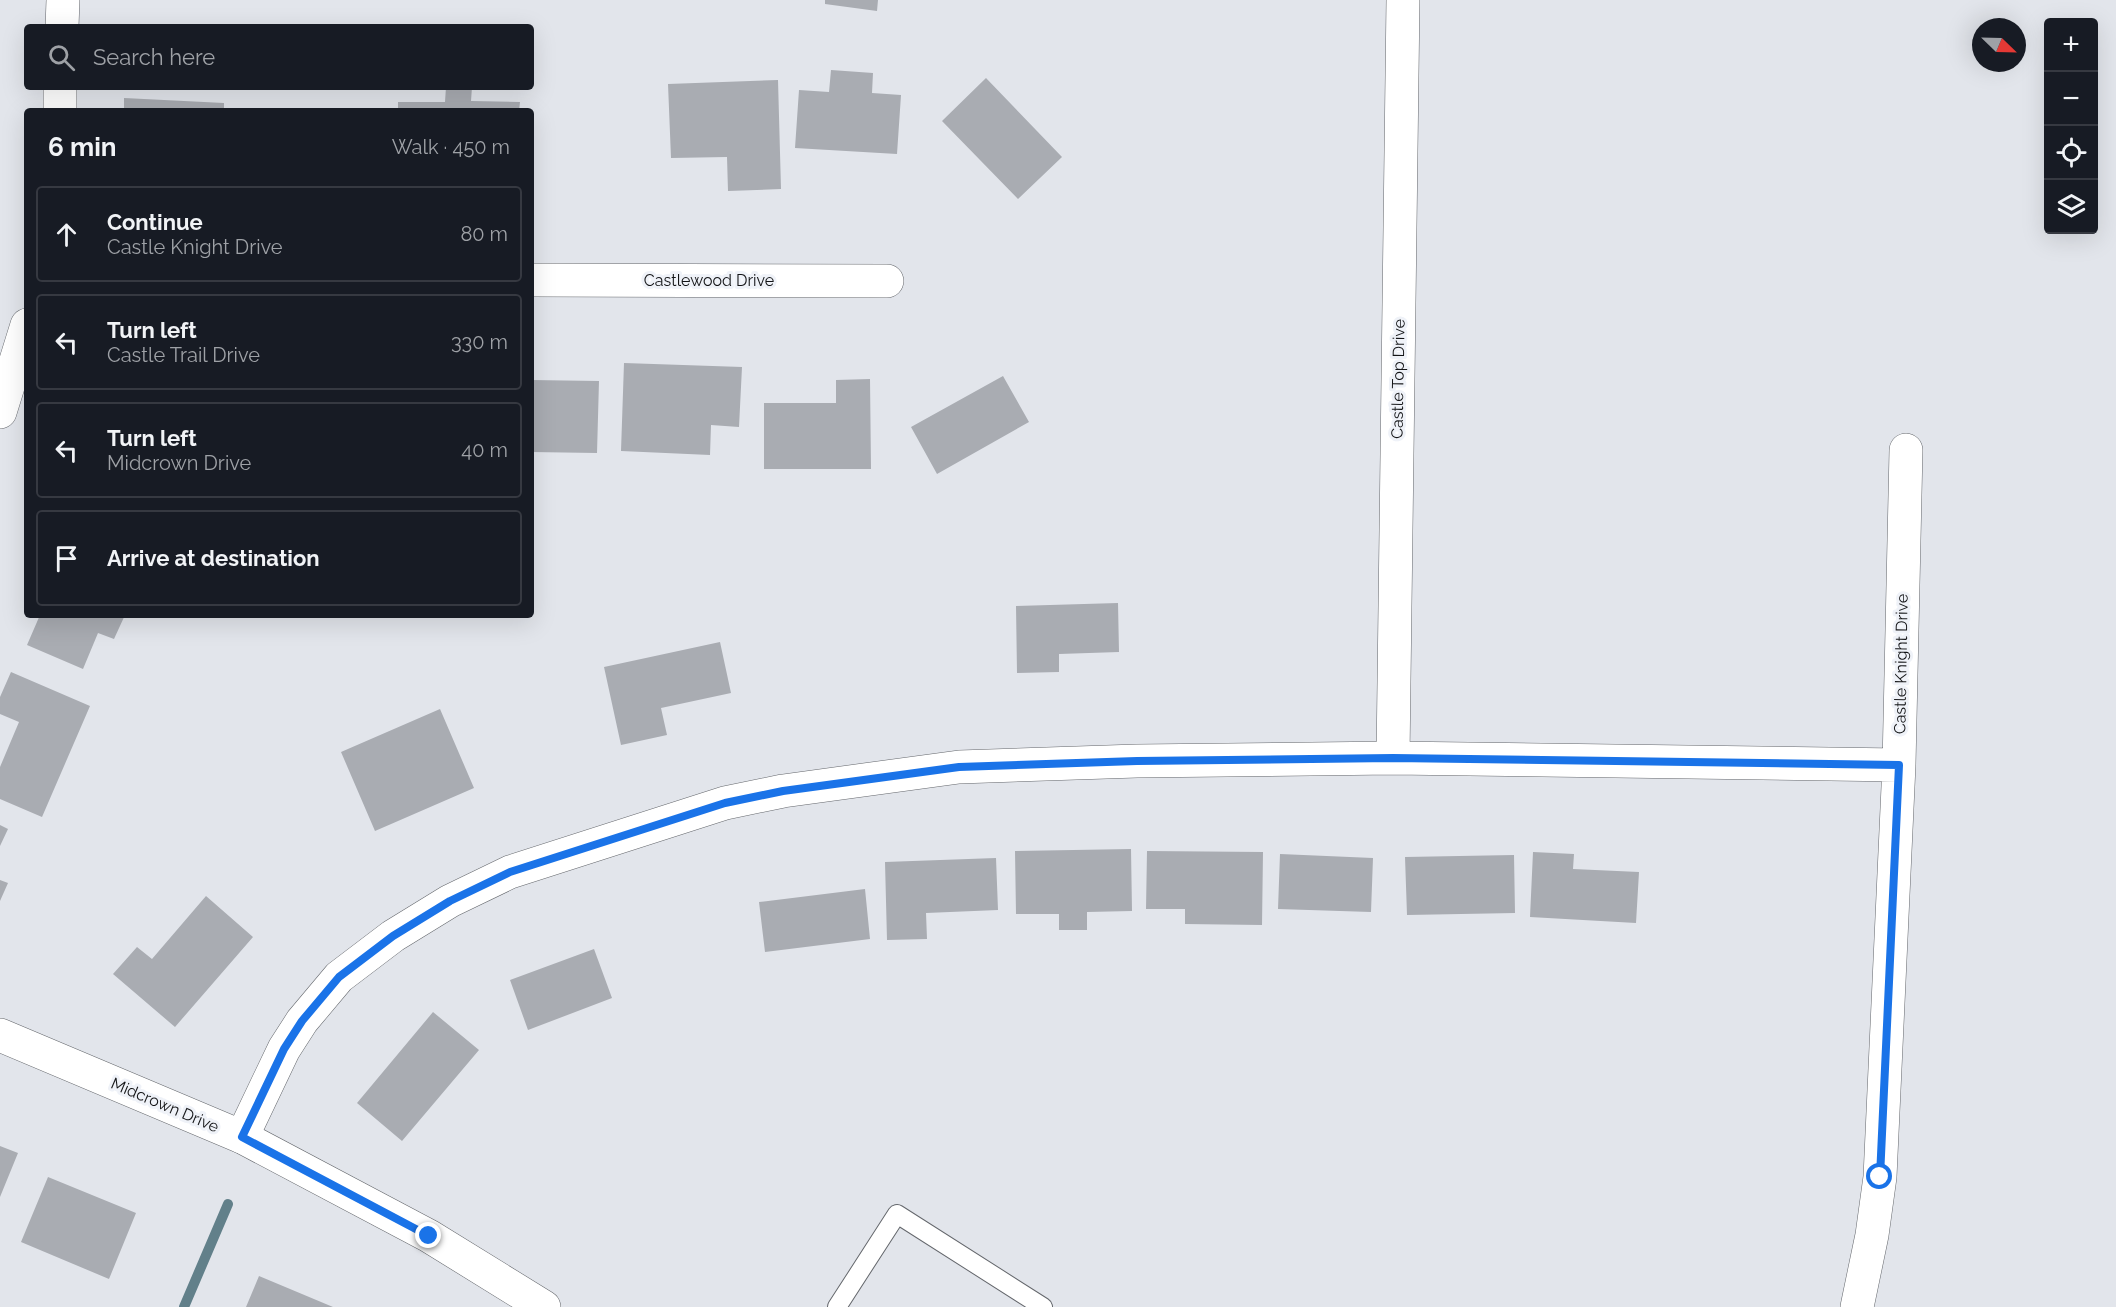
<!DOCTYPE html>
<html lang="en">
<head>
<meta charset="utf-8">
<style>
  body { margin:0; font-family:Raleway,sans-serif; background:#20242c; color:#f1f3f6 }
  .controls { position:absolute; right:18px; top:18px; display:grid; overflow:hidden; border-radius:6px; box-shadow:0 6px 24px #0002 }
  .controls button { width:54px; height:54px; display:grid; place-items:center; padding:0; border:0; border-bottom:2px solid #363941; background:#171b24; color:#f1f3f6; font:30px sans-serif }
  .compass { position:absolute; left:1972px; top:18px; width:54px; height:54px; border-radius:50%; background:#171b24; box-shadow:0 6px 24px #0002; rotate:113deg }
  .stop { position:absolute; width:18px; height:18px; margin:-14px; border:4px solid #1a73e8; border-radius:50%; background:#fff }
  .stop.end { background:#1a73e8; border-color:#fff; box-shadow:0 2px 6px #0008 }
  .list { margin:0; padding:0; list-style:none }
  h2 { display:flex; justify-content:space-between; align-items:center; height:78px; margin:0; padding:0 24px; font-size:26px }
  h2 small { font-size:20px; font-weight:400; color:#9ea1a6 }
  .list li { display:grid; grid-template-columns:39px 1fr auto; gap:18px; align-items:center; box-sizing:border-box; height:96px; margin:0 12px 12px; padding:0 12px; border:2px solid #363941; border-radius:6px }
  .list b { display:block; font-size:22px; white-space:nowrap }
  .list p { margin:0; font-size:20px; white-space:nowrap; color:#9ea1a6 }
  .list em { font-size:20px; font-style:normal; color:#9ea1a6 }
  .icon { flex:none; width:33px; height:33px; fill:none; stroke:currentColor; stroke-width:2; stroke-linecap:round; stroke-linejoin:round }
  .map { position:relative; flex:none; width:2116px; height:1307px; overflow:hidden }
  .search { position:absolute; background:#171b24; box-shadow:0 6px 24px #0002; left:24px; top:24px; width:510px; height:66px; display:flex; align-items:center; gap:15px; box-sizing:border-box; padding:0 21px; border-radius:6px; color:#9ea1a6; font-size:22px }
  .panel { position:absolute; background:#171b24; box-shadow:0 6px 24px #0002; left:24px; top:108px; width:510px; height:510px; border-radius:6px }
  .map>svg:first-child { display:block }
</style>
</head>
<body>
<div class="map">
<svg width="2116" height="1307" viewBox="0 0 2116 1307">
  <rect width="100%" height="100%" fill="#e2e5eb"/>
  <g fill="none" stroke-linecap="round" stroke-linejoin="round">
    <!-- stream -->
    <path stroke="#62808a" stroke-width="10" d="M 184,1307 L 228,1204"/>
  </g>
  <!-- building -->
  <path fill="#a9acb2" d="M 825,0 L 878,0 L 877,11 L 825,4 Z
    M 831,70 L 873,73 L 872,93 L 901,95 L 897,154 L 795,148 L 799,90 L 829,92 Z
    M 986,78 L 1062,157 L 1018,199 L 942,121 Z
    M 778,80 L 781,189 L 728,191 L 727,157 L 671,158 L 668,84 Z
    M 446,87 L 472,87 L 471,101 L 520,102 L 519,111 L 398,111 L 398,102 L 445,102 Z
    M 124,98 L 224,103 L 224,111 L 124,111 Z
    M 624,363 L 742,367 L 739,427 L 711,425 L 710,455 L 621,451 Z
    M 1003,376 L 1029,422 L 937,474 L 911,427 Z
    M 870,379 L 871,469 L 764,469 L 764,403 L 836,403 L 836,380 Z
    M 531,380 L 599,381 L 597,453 L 531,452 Z
    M 1118,603 L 1119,652 L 1059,654 L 1059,672 L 1017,673 L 1016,606 Z
    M 40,615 L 125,615 L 114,639 L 98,633 L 83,669 L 27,645 Z
    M 720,642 L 731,693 L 661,708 L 667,735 L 621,745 L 604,667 Z
    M 11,672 L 90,706 L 42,817 L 0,799 L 0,767 L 19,722 L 0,714 L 0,697 Z
    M 440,709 L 474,788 L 375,831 L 341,752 Z
    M 0,825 L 8,829 L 0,846 Z
    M 1131,849 L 1132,911 L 1087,912 L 1087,930 L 1059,930 L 1059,914 L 1016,914 L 1015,851 Z
    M 1147,851 L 1263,852 L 1262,925 L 1185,924 L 1185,909 L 1146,909 Z
    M 1533,852 L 1574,854 L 1573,869 L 1639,872 L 1636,923 L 1530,917 Z
    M 1280,854 L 1373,858 L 1371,912 L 1278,909 Z
    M 1514,855 L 1515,913 L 1407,915 L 1405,857 Z
    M 996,858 L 998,910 L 926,913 L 927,939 L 887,940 L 885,862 Z
    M 0,880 L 8,883 L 0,901 Z
    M 865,889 L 870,939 L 765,952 L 759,902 Z
    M 206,896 L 253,937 L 175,1027 L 113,974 L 137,947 L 152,959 Z
    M 594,949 L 612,998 L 528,1030 L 510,980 Z
    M 433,1012 L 479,1050 L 402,1141 L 357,1103 Z
    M 0,1146 L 18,1153 L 0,1197 Z
    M 48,1177 L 136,1213 L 109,1279 L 21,1242 Z
    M 259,1276 L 333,1307 L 246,1307 Z"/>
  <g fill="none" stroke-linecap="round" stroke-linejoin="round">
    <!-- lane casing -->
    <g stroke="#64676c" stroke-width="20">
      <path id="lane" d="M 837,1307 L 897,1214 L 1043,1307"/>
    </g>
    <!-- street casing -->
    <g stroke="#64676c" stroke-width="34">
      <path id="street" d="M 62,27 L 63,0
        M 60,111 L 60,87
        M 531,280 L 887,281
        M 0,412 L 27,325
        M 1393,758 L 1403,0
        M 242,1137 L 284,1049 L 302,1021 L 339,977 L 393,936 L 450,901 L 510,872 L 725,803 L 783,791 L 959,767 L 1137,761 L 1393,758 L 1899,765
        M 1857,1307 L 1872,1235 L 1880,1177 L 1899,765 L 1906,450"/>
    </g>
    <!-- secondary casing -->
    <g stroke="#64676c" stroke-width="34">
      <path id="secondary" d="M 0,1035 L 242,1137 L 429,1236 L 544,1307"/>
    </g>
    <!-- lane -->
    <use href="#lane" stroke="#fff" stroke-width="18"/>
    <!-- street -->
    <use href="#street" stroke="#fff" stroke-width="33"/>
    <!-- secondary -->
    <use href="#secondary" stroke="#fff" stroke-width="33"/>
  </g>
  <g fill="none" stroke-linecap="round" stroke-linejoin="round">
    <!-- route -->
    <path stroke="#1a73e8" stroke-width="8" d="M 429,1236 L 242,1137 L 284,1049 L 302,1021 L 339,977 L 393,936 L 450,901 L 510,872 L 725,803 L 783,791 L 959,767 L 1137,761 L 1393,758 L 1899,765 L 1880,1177"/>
  </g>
  <g text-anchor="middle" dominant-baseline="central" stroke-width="6" stroke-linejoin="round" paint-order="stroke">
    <!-- street labels -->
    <g font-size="16" fill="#131416" stroke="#eff2f8">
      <text x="709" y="280">Castlewood Drive</text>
      <text transform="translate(1398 379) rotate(-89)">Castle Top Drive</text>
      <text transform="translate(1901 664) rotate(-89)">Castle Knight Drive</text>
      <text transform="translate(165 1105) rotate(23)">Midcrown Drive</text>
    </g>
  </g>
</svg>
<div class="controls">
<button>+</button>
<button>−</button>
<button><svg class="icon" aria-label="locate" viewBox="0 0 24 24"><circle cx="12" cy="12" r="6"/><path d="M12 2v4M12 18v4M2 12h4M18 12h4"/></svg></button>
<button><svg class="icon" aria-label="layers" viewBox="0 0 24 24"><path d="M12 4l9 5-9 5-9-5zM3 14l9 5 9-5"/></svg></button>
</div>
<svg class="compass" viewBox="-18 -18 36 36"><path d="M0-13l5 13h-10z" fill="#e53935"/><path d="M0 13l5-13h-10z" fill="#9ea1a6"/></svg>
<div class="stop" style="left:1880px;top:1177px"></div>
<div class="stop end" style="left:429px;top:1236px"></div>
<div class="search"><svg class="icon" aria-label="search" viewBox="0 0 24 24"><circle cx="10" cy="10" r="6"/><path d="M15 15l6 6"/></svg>Search here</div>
<section class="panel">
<h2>6 min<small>Walk · 450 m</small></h2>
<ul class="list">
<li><svg class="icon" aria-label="ahead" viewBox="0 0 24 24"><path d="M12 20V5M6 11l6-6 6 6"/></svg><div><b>Continue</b><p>Castle Knight Drive</p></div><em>80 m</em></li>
<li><svg class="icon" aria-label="left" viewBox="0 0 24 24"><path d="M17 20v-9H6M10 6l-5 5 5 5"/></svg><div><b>Turn left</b><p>Castle Trail Drive</p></div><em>330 m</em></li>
<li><svg class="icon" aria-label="left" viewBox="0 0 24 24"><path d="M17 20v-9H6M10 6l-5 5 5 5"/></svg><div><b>Turn left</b><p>Midcrown Drive</p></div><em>40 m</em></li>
<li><svg class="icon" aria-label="arrive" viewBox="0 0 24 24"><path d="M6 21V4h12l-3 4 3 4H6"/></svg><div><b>Arrive at destination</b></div></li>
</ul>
</section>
</div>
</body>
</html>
